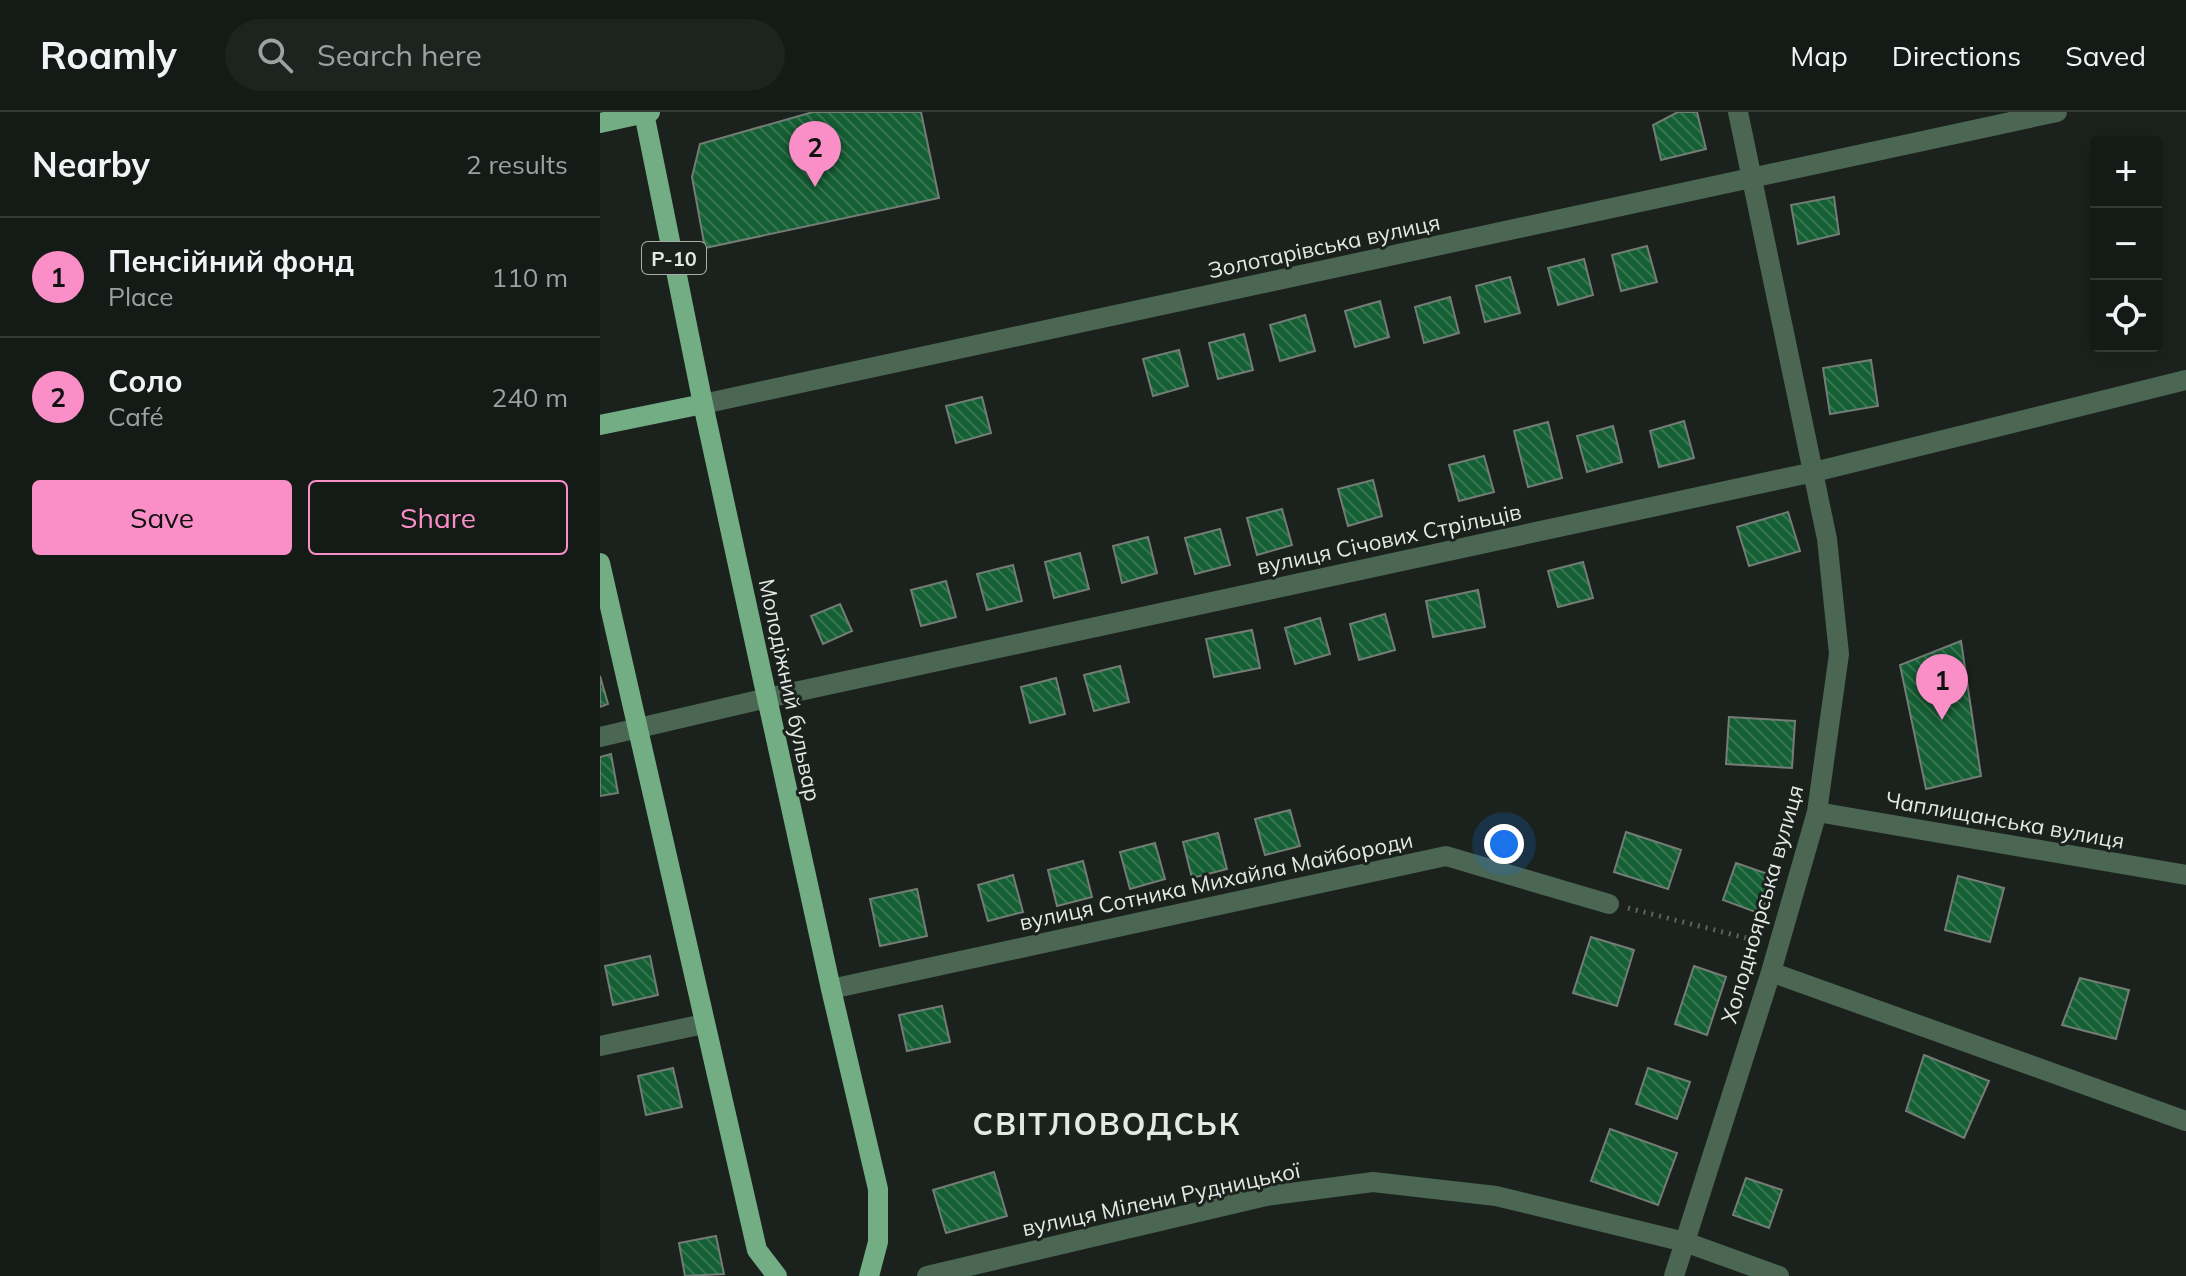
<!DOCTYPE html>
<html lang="en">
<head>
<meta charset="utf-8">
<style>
  body { margin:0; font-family:Mulish,sans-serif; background:#1d231f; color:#f1f3f6 }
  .controls { position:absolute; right:24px; top:24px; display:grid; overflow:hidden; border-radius:8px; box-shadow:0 4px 20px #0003 }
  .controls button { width:72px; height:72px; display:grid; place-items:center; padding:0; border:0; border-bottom:2px solid #333835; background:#141a16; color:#f1f3f6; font:40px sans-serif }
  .you { position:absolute; left:904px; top:732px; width:28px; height:28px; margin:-20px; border:6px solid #fff; border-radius:50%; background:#1a73e8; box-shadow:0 0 0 12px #1a73e833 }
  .badge { display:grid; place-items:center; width:52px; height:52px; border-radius:50%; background:#fa8fc7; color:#111; font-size:26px; font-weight:700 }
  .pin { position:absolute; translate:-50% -66px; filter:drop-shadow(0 2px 4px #0008) }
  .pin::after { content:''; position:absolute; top:42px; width:28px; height:24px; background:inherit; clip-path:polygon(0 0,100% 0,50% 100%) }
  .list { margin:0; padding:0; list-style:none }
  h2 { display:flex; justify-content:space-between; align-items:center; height:104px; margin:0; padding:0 32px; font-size:34px }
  h2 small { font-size:26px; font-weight:400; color:#9da1a1 }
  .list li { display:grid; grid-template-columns:52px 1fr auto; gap:24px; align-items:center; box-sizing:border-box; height:120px; padding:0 32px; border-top:2px solid #333835 }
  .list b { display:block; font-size:30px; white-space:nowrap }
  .list p { margin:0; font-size:26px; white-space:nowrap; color:#9da1a1 }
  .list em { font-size:26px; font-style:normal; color:#9da1a1 }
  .actions { display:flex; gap:16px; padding:24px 32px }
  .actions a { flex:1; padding:18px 0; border:2px solid #fa8fc7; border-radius:8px; text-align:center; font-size:28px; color:#fa8fc7 }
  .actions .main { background:#fa8fc7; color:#111 }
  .icon { flex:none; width:44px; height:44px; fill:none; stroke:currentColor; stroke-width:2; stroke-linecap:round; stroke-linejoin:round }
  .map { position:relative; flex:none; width:1586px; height:1164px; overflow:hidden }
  header { display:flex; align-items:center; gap:48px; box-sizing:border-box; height:112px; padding:0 40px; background:#141a16; border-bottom:2px solid #333835 }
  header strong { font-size:38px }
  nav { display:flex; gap:44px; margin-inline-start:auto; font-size:28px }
  .search { width:560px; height:72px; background:#1d231f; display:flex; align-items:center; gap:20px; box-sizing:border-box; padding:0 28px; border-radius:44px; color:#9da1a1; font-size:30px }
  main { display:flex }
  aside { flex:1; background:#141a16 }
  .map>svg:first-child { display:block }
</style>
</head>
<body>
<header>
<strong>Roamly</strong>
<div class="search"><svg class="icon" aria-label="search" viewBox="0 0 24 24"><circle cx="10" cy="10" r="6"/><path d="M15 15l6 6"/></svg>Search here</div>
<nav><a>Map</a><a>Directions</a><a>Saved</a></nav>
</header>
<main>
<aside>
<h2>Nearby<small>2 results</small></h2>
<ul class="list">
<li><span class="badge">1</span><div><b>Пенсійний фонд</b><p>Place</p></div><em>110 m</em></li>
<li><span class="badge">2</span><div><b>Соло</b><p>Café</p></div><em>240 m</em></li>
</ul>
<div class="actions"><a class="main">Save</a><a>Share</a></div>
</aside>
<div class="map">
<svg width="1586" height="1164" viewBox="0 0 1586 1164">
  <defs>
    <pattern id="building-back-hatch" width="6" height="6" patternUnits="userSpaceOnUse" patternTransform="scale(2)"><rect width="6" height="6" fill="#155f34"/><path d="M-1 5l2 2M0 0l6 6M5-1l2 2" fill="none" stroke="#377651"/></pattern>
  </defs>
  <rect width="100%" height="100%" fill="#1b221d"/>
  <!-- building -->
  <path fill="url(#building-back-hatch)" stroke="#737c75" stroke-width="2" d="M 213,0 L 321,0 L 339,86 L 105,136 L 92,65 L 100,32 Z
    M 1078,0 L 1097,0 L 1106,37 L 1061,48 L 1053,13 Z
    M 1234,85 L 1239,122 L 1198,132 L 1191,93 Z
    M 1047,134 L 1057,170 L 1021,179 L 1012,143 Z
    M 984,147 L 993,183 L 958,193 L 948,156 Z
    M 910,165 L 920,201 L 885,210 L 876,174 Z
    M 850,185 L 859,221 L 824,231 L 815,195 Z
    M 780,189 L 789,225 L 755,235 L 745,199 Z
    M 705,203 L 715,239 L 680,249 L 670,213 Z
    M 644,222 L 653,258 L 618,267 L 609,231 Z
    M 579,238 L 588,274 L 553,284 L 543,247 Z
    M 1271,248 L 1278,294 L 1230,302 L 1223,256 Z
    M 382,285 L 391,321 L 356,331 L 346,294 Z
    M 1084,309 L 1094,346 L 1059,355 L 1050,319 Z
    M 948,310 L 962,366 L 928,375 L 914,319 Z
    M 1013,314 L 1022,350 L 987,360 L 977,324 Z
    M 884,344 L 894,380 L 859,389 L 849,353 Z
    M 773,368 L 782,404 L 748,414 L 738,377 Z
    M 682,397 L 692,433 L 657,443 L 647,406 Z
    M 1188,400 L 1200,439 L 1149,454 L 1137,415 Z
    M 620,417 L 630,453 L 595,462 L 585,426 Z
    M 548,425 L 557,461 L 522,471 L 513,434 Z
    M 480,441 L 489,477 L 454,486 L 445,450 Z
    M 983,450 L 993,486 L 958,495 L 948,459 Z
    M 413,453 L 422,489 L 387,498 L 377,462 Z
    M 346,469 L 356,505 L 321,514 L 311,478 Z
    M 878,478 L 885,515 L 833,525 L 826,489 Z
    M 240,492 L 252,519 L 223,532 L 211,504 Z
    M 785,502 L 795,538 L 759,548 L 750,512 Z
    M 720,506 L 730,542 L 695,552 L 685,516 Z
    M 652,518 L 660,556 L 614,565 L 606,527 Z
    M 1361,529 L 1381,664 L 1326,677 L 1300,553 Z
    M 520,554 L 529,590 L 494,599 L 484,563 Z
    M 0,564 L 8,592 L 0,595 Z
    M 456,566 L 465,602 L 430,611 L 421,575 Z
    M 1129,605 L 1195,609 L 1192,656 L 1126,652 Z
    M 11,642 L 18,681 L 0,684 L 0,645 Z
    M 690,698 L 700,734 L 665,743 L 655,707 Z
    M 1026,720 L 1081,738 L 1068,777 L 1014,760 Z
    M 618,721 L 627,757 L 592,766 L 583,730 Z
    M 555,731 L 565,767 L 530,777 L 520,740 Z
    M 483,749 L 492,785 L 457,794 L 448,758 Z
    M 1136,751 L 1174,764 L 1161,802 L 1123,788 Z
    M 413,763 L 423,800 L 388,809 L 378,773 Z
    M 1358,764 L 1404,776 L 1390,830 L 1345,818 Z
    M 317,777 L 327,824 L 280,834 L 270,787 Z
    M 991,825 L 1034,838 L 1017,894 L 973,881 Z
    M 50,844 L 58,883 L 13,893 L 5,854 Z
    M 1094,854 L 1126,865 L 1107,923 L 1075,912 Z
    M 1480,866 L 1529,878 L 1516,927 L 1462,913 Z
    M 342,894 L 350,930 L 307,939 L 299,903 Z
    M 1324,943 L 1389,969 L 1364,1026 L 1306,999 Z
    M 73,956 L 82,995 L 46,1003 L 38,964 Z
    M 1048,956 L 1090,970 L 1077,1007 L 1036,992 Z
    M 1010,1017 L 1077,1041 L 1058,1093 L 991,1069 Z
    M 394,1060 L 407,1104 L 346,1121 L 333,1078 Z
    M 1146,1066 L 1182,1078 L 1169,1116 L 1133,1103 Z
    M 116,1124 L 124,1162 L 85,1164 L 79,1131 Z"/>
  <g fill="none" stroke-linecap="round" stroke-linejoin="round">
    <!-- path -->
    <path stroke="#5c625e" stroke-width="5" stroke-dasharray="2 6" stroke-linecap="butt" d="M 1028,796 L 1158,829"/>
    <!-- minor -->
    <path stroke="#4b6652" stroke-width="20" d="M 103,292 L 1457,0
      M 0,625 L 167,586 L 1214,360 L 1586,268
      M 1217,700 L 1586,763
      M 1171,860 L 1586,1009
      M 231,877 L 846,744 L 1009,792
      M 0,934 L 104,912
      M 327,1164 L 666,1084 L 773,1070 L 896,1084 L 1085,1130 L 1179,1164
      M 1074,1164 L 1171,860 L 1217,700 L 1239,542 L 1227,427 L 1138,0"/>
    <!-- major -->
    <path stroke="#73ad84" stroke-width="20" d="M 44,1 L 103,292 L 167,586 L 231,877 L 278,1077 L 278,1130 L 269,1164
      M 0,11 L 50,0
      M 0,313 L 103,292
      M 0,451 L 157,1138 L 177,1164"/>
  </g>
  <g text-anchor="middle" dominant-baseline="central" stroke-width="6" stroke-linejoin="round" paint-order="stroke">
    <!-- shield labels -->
    <rect fill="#1b221d" stroke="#a8ada9" stroke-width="2" x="42" y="130" width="64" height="32" rx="6"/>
    <g font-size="20" font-weight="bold" fill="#e4e9e5">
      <text x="74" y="146">Р-10</text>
    </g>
    <!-- street labels -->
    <g font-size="22" fill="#e4e9e5" stroke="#1b221d">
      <text transform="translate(724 134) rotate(-12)">Золотарівська вулиця</text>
      <text transform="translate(789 427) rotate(-12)">вулиця Січових Стрільців</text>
      <text transform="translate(190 578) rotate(78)">Молодіжний бульвар</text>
      <text transform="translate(1405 708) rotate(10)">Чаплищанська вулиця</text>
      <text transform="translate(616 769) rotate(-12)">вулиця Сотника Михайла Майбороди</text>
      <text transform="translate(1162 792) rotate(-74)">Холодноярська вулиця</text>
      <text transform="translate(561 1087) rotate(-12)">вулиця Мілени Рудницької</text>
    </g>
    <!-- district labels -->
    <g font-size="30" font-weight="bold" letter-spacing="2" fill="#e4e9e5" stroke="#1b221d">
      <text x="507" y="1012">СВІТЛОВОДСЬК</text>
    </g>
  </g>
</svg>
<div class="controls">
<button>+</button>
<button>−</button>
<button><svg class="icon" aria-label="locate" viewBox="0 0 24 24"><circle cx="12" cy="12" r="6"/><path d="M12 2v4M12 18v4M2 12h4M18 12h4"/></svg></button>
</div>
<div class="you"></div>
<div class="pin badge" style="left:1342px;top:608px">1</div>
<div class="pin badge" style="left:215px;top:75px">2</div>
</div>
</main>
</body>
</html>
